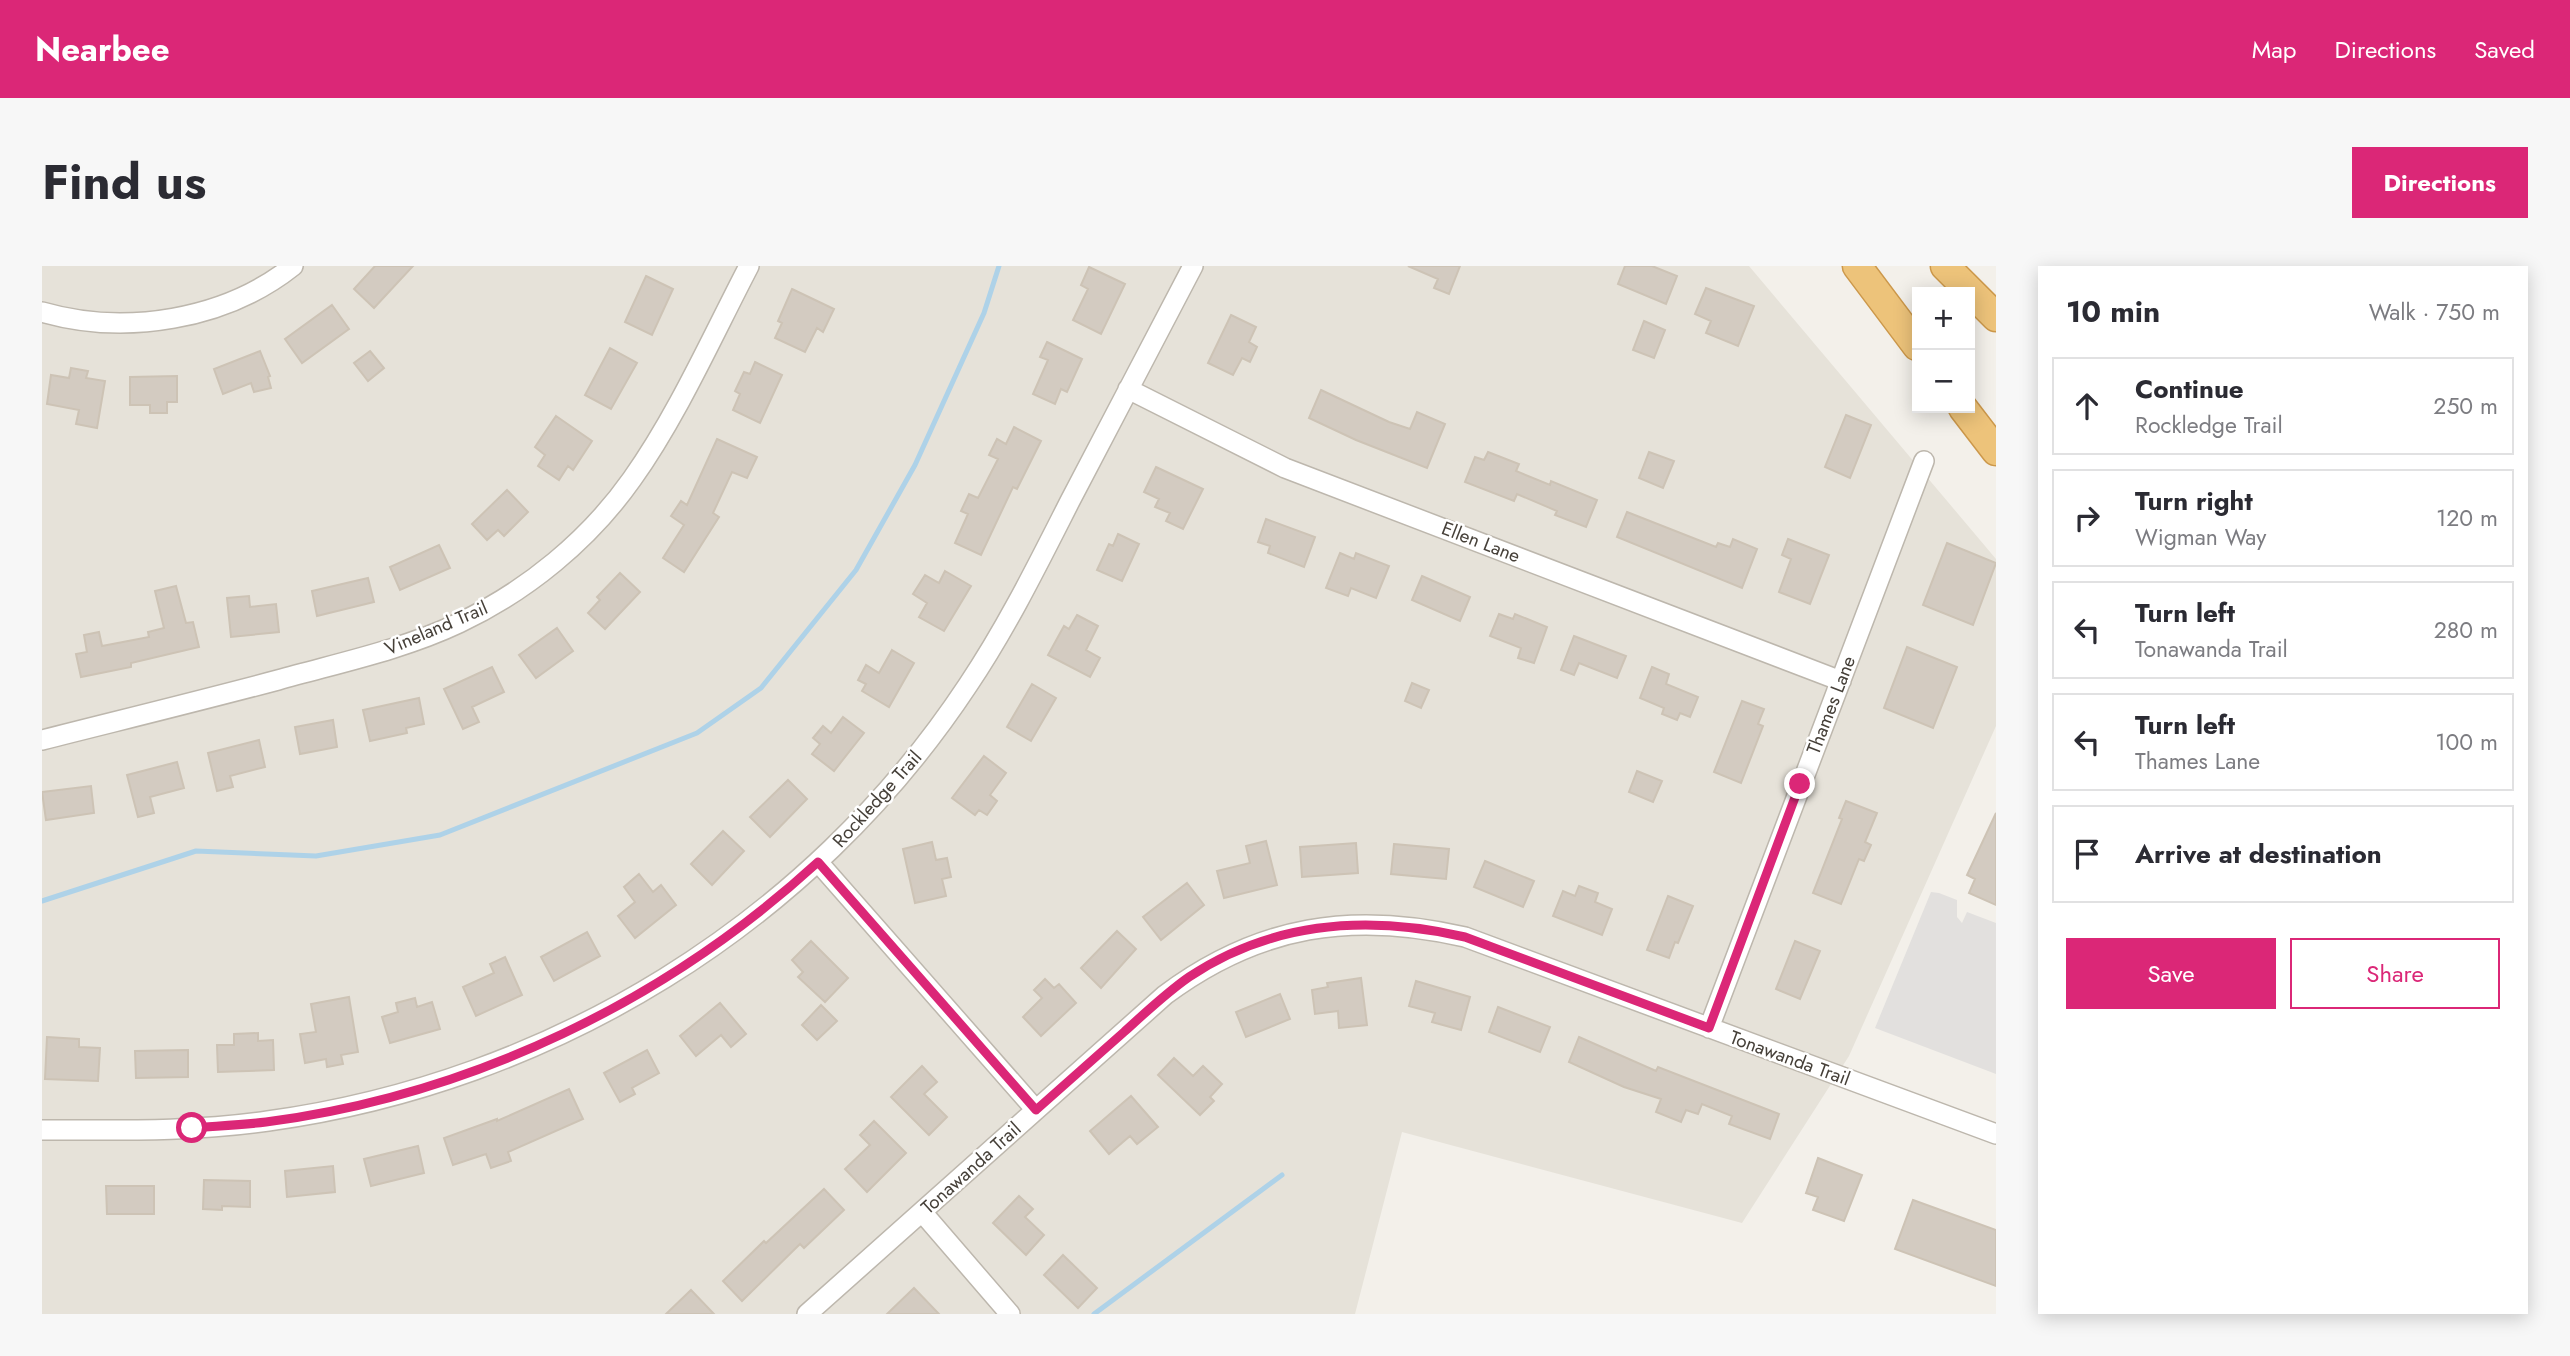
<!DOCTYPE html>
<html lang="en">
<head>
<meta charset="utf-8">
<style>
  body { margin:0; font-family:Jost,sans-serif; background:#f7f7f7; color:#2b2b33 }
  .controls { position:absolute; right:21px; top:21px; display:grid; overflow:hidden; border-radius:0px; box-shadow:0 4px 18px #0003 }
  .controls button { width:63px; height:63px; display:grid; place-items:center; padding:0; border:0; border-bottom:2px solid #e1e1e2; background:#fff; color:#2b2b33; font:35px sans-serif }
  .stop { position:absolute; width:21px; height:21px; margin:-16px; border:5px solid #db2777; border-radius:50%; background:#fff }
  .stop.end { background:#db2777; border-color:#fff; box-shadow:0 2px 7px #0008 }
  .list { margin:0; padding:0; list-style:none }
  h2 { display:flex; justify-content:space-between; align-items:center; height:91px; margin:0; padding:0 28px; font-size:30px }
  h2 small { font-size:23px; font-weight:400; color:#7c7c81 }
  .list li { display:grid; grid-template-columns:46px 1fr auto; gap:21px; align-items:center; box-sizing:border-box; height:98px; margin:0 14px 14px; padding:0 14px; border:2px solid #e1e1e2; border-radius:0px }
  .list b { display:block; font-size:26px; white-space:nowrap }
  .list p { margin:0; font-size:23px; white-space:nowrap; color:#7c7c81 }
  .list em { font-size:23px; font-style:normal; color:#7c7c81 }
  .actions { display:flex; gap:14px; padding:21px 28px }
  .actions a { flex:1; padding:16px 0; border:2px solid #db2777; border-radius:0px; text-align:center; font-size:24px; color:#db2777 }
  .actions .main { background:#db2777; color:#fff }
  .icon { flex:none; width:38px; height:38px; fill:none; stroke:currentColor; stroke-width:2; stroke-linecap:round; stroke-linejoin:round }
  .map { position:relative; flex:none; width:1954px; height:1048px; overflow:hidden; border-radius:0px }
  header { display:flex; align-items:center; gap:42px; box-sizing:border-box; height:98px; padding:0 35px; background:#db2777; color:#fff }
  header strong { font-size:33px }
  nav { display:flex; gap:38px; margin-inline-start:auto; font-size:24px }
  .intro { display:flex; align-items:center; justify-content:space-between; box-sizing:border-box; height:168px; padding:0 42px }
  h1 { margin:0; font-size:49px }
  .button { padding:18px 32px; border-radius:0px; background:#db2777; color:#fff; font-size:24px; font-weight:700 }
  main { display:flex; gap:42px; padding:0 42px }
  aside { flex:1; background:#fff; border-radius:0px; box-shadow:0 4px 18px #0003 }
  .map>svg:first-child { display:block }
</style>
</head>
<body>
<header>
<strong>Nearbee</strong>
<nav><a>Map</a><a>Directions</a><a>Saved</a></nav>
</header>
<div class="intro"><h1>Find us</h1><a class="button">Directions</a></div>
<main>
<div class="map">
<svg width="1954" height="1048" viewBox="0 0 1954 1048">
  <rect width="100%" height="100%" fill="#f3f0ea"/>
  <!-- residential -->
  <path fill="#e6e2d9" d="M 0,0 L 1707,0 L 1954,293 L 1954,460 L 1807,790 L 1700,957 L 1360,866 L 1313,1048 L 0,1048 Z"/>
  <!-- parking -->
  <path fill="#e2e0de" d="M 1889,626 L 1897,627 L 1915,634 L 1915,651 L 1920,657 L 1925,646 L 1954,657 L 1954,808 L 1833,762 Z"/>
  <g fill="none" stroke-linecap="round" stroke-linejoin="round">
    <!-- stream -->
    <path stroke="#aed2e8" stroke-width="5" d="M 0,635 L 154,585 L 274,590 L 398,569 L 655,467 L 719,422 L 814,304 L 873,199 L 942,47 L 957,0
      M 1052,1048 L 1240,909"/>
  </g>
  <!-- building -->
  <path fill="#d3cbc1" stroke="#cdc3b5" stroke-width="2" d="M 333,0 L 371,0 L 332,42 L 312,23 Z
    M 1366,0 L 1418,0 L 1407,28 L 1392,22 L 1396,13 Z
    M 1583,0 L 1610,0 L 1635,10 L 1624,38 L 1576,18 Z
    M 1047,1 L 1083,18 L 1059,68 L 1031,54 L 1046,23 L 1039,19 Z
    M 604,10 L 631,23 L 610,69 L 583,56 Z
    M 1664,22 L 1712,40 L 1696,80 L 1664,67 L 1669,55 L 1653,48 Z
    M 750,23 L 792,43 L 781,66 L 775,62 L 763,86 L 733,72 L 740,57 L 736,55 Z
    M 290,39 L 307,63 L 260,97 L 243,73 Z
    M 1189,49 L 1214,61 L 1207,76 L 1215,81 L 1208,96 L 1200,92 L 1191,109 L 1166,97 Z
    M 1602,55 L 1623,64 L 1612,92 L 1591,84 Z
    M 1005,76 L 1040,93 L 1025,126 L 1019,123 L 1013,138 L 991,128 L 1006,94 L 998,91 Z
    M 568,82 L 595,97 L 569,143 L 543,129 Z
    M 218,85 L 228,110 L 226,111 L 229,122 L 212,126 L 209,117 L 181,128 L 172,103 Z
    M 328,85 L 342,102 L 326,115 L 312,97 Z
    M 713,96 L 740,109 L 718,157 L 691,144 L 698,128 L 693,125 L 702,106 L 708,108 Z
    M 29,102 L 46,105 L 44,112 L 63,115 L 55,162 L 34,158 L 37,144 L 5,138 L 9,109 L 27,112 Z
    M 135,110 L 135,136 L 125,136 L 125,147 L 108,147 L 108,139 L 88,139 L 88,111 Z
    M 1279,124 L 1347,156 L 1368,163 L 1375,146 L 1403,158 L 1385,202 L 1314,174 L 1267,152 Z
    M 1804,149 L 1829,159 L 1808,212 L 1783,201 Z
    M 514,150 L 550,175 L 531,204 L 526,200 L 517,214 L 496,200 L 503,189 L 493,181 Z
    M 972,161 L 999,175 L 975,223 L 971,221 L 939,289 L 913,277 L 926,248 L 919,245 L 927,228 L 936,232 L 956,193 L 947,189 L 955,173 L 964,178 Z
    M 675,173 L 715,191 L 705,212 L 690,206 L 671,247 L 677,251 L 642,306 L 621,292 L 642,259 L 629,250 L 639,235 L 645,239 Z
    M 1446,186 L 1477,198 L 1474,205 L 1508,219 L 1509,215 L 1555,234 L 1544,261 L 1513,249 L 1515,245 L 1475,228 L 1472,235 L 1423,216 L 1433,191 L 1442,194 Z
    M 1607,186 L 1632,195 L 1621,222 L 1597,212 Z
    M 1114,201 L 1161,223 L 1141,263 L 1124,255 L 1128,247 L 1113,241 L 1117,233 L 1102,226 Z
    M 465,224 L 486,246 L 462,270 L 456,264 L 445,274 L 430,258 Z
    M 1585,246 L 1674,281 L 1676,277 L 1688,281 L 1691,273 L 1715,283 L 1700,322 L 1575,271 Z
    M 1224,253 L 1273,271 L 1262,301 L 1226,287 L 1228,280 L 1216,276 Z
    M 1076,268 L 1097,278 L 1080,315 L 1055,304 L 1067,278 L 1071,280 Z
    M 1746,273 L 1787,289 L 1768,338 L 1737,326 L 1749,293 L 1740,289 Z
    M 1905,277 L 1954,297 L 1931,359 L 1881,339 Z
    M 397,279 L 408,302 L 358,324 L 348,301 Z
    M 1298,287 L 1312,293 L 1314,287 L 1347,300 L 1334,332 L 1309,322 L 1306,330 L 1284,322 Z
    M 903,305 L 929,320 L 902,365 L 877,351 L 885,337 L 871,328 L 883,309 L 897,317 Z
    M 578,307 L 598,326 L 563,363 L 546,347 L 558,334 L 555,331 Z
    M 1380,310 L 1428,331 L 1418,355 L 1370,334 Z
    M 326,312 L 332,336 L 275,350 L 270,325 Z
    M 134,320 L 144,357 L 151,356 L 157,381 L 89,397 L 89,401 L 39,411 L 34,388 L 45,386 L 42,369 L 57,366 L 60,380 L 107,371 L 106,366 L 122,362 L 113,325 Z
    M 207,330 L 208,341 L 234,338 L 237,366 L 189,371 L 185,332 Z
    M 1457,348 L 1471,353 L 1473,348 L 1505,361 L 1492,397 L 1476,392 L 1479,382 L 1448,370 Z
    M 1035,349 L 1056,360 L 1044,384 L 1058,392 L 1048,411 L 1006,389 L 1022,360 L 1027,363 Z
    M 515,362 L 531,385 L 494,412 L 477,389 Z
    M 1532,370 L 1584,390 L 1575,412 L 1537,397 L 1532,409 L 1519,404 Z
    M 1865,381 L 1915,401 L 1891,462 L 1842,442 Z
    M 850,384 L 872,397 L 847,441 L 820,425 L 824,418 L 816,414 L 824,399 L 837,407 Z
    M 450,401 L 462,426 L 430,441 L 437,456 L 421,463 L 402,423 Z
    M 1610,401 L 1627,408 L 1624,418 L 1656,431 L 1648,451 L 1638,447 L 1635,454 L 1620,448 L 1622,442 L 1598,432 Z
    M 1370,417 L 1387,424 L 1379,442 L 1363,435 Z
    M 990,418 L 1014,432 L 989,475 L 965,461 Z
    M 377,432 L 382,458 L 364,462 L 365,467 L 328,475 L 321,444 Z
    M 1700,435 L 1722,443 L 1716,458 L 1721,460 L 1699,517 L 1672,506 Z
    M 801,451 L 822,467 L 792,505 L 770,488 L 778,478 L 771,472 L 781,460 L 789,467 Z
    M 291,454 L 295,481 L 258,488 L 253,461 Z
    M 217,474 L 223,501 L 188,510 L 191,521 L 175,525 L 166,487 Z
    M 942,490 L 964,507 L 948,529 L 955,535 L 945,549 L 937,544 L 933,549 L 910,532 Z
    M 135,496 L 142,522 L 108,531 L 112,547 L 96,551 L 85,509 Z
    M 1595,505 L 1620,515 L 1611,536 L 1587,526 Z
    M 746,514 L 765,533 L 728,571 L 708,551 Z
    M 49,520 L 52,547 L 4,554 L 0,526 Z
    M 1804,535 L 1835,547 L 1823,576 L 1829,579 L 1822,595 L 1817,593 L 1799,638 L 1771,627 L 1800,553 L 1797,552 Z
    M 1954,547 L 1954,639 L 1927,627 L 1933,613 L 1925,609 Z
    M 681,565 L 702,585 L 670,619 L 649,598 Z
    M 1224,575 L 1235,619 L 1182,632 L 1175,605 L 1208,597 L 1204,580 Z
    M 890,576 L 894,594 L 905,592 L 909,611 L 900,613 L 904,630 L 873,637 L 861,583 Z
    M 1314,577 L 1316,607 L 1260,611 L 1258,581 Z
    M 1352,578 L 1407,583 L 1404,613 L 1349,608 Z
    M 1443,595 L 1492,615 L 1481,641 L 1432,621 Z
    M 597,608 L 611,626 L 619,619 L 634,639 L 593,672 L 576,650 L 593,636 L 582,621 Z
    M 1145,617 L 1162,639 L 1119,674 L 1101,651 Z
    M 1537,620 L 1556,627 L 1553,636 L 1570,643 L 1560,669 L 1511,650 L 1521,625 L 1533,630 Z
    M 1626,630 L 1651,640 L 1636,677 L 1633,676 L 1627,692 L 1605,684 Z
    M 1075,665 L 1094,683 L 1059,722 L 1039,702 Z
    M 545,666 L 558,690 L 512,715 L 499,691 Z
    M 769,675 L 806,712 L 783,736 L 756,711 L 761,706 L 750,694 Z
    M 1753,675 L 1778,685 L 1758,733 L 1734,723 Z
    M 463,691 L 480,729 L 434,750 L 421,721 L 452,707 L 448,698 Z
    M 1319,712 L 1325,759 L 1297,762 L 1296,745 L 1273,748 L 1270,724 L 1286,721 L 1285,717 Z
    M 1003,713 L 1012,722 L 1017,718 L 1034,737 L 999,770 L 981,751 L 1000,732 L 992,724 Z
    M 1374,715 L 1428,731 L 1419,764 L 1390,756 L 1393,747 L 1367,740 Z
    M 1238,728 L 1248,753 L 1204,771 L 1194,746 Z
    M 307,731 L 316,786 L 299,789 L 301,798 L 285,801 L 284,793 L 263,797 L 258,768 L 274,766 L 269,738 Z
    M 373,732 L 375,741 L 390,736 L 398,763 L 348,777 L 340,751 L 356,746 L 354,737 Z
    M 678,737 L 704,768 L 689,781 L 679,769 L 654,790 L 638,770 Z
    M 779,739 L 795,755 L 775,774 L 760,759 Z
    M 1456,741 L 1508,761 L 1498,786 L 1447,766 Z
    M 216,767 L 216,775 L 231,774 L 232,804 L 176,806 L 175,779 L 192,779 L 192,768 Z
    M 5,771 L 37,773 L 37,781 L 58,782 L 56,815 L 3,813 Z
    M 1537,771 L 1614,805 L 1616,801 L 1737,848 L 1728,873 L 1687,858 L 1690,850 L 1660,838 L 1656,848 L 1644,844 L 1639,856 L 1614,846 L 1619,833 L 1582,821 L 1527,796 Z
    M 146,784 L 146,811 L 94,812 L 93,785 Z
    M 605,784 L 617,807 L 590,822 L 593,828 L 578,836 L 562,807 Z
    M 1132,792 L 1151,810 L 1161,800 L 1180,818 L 1168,831 L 1172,835 L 1158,849 L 1116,809 Z
    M 880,800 L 895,816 L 882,828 L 905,851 L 887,869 L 849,831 Z
    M 527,823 L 541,853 L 466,886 L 469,895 L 449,902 L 444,888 L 411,899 L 402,872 L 455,853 L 455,855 Z
    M 1089,830 L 1116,861 L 1095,878 L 1088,870 L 1067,888 L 1048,865 Z
    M 832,855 L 864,887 L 825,926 L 803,903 L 828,879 L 818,869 Z
    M 376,880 L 382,907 L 329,920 L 322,893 Z
    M 1776,892 L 1820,909 L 1802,955 L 1771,944 L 1776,931 L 1764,927 Z
    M 291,900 L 293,926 L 245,931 L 243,905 Z
    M 162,914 L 208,915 L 208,941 L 180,940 L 180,944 L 161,943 Z
    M 64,920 L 112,920 L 112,948 L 65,948 Z
    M 782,923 L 802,944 L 762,982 L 758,978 L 700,1035 L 681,1015 L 722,975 L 724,977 Z
    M 977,930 L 991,943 L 983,951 L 1002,969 L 984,989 L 951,957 Z
    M 1871,934 L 1954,964 L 1954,1020 L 1853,983 Z
    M 1021,989 L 1055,1022 L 1036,1042 L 1002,1009 Z
    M 872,1022 L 897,1048 L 845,1048 Z
    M 649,1024 L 672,1048 L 624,1048 Z"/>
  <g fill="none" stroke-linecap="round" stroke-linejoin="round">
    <!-- minor casing -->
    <g stroke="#bdb7ad" stroke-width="22">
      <path id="minor" d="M 0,46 C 83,70 183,54 251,0
        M 1086,123 L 1243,202 L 1799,415
        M 0,474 C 79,454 157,435 236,414 C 296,397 360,384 417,357 C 485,325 547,274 590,213 C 635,150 671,69 707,0
        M 776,596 L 994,844
        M 1667,762 L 1882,195
        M 0,864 C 75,864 152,866 226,855 C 509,816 768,658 926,419 C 965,361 996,298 1028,235 C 1069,157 1110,78 1151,0
        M 880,946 L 968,1048
        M 765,1048 L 1123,729 C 1217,659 1311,645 1423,671 L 1954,868"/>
    </g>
    <!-- highway casing -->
    <g stroke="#cc984b" stroke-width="31">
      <path id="highway" d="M 1815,0 L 1875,80
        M 1903,0 L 1954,51
        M 1921,142 L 1954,185"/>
    </g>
    <!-- minor -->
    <use href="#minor" stroke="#fff" stroke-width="19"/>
    <!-- highway -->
    <use href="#highway" stroke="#edc37a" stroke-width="28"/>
  </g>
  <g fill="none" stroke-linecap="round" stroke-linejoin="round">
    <!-- route -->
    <path stroke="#db2777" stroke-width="9" d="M 150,862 C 175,860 200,859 224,856 C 430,829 624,735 776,596 L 994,844 C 1023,818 1053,792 1082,766 C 1103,747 1124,727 1147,711 C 1231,655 1327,649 1423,671 L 1667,762 L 1758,518"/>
  </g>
  <g text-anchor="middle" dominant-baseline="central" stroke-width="5" stroke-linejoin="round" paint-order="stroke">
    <!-- street labels -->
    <g font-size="19" fill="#464039" stroke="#fff">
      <text transform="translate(1439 276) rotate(21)">Ellen Lane</text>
      <text transform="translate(394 362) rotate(-23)">Vineland Trail</text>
      <text transform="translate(1789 439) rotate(-69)">Thames Lane</text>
      <text transform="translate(835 533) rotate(-48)">Rockledge Trail</text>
      <text transform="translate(1748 792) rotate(20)">Tonawanda Trail</text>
      <text transform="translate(929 902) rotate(-42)">Tonawanda Trail</text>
    </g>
  </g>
</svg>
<div class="controls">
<button>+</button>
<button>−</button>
</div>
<div class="stop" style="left:150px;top:862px"></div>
<div class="stop end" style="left:1758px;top:518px"></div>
</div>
<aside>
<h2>10 min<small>Walk · 750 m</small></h2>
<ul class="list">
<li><svg class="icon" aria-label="ahead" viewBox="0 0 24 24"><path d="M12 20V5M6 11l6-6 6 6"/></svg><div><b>Continue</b><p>Rockledge Trail</p></div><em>250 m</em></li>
<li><svg class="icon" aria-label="right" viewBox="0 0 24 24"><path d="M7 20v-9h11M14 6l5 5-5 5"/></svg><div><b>Turn right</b><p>Wigman Way</p></div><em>120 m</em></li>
<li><svg class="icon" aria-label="left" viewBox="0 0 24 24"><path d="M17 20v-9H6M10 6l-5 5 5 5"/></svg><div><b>Turn left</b><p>Tonawanda Trail</p></div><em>280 m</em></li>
<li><svg class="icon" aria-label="left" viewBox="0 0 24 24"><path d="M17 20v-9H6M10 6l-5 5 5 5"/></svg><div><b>Turn left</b><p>Thames Lane</p></div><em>100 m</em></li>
<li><svg class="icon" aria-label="arrive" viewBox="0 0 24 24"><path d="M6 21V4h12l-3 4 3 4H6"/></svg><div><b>Arrive at destination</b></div></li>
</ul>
<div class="actions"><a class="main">Save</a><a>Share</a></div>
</aside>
</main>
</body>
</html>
